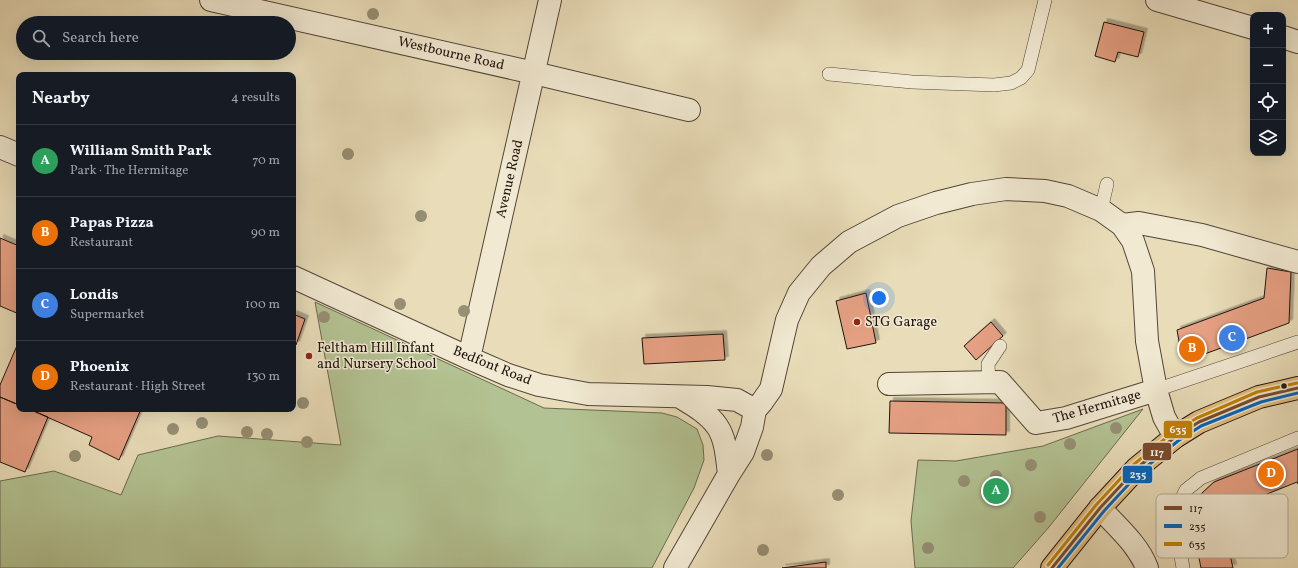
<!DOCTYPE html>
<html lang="en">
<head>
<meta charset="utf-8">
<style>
  body { margin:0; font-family:Vollkorn,serif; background:#20242c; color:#f1f3f6 }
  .controls { position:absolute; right:12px; top:12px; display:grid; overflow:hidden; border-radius:8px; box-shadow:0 4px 16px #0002 }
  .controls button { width:36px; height:36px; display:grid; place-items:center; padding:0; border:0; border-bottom:1px solid #363941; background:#171b24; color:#f1f3f6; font:20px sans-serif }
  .you { position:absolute; left:879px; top:298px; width:14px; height:14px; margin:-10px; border:3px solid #fff; border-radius:50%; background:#1a73e8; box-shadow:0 0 0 6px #1a73e833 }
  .badge { display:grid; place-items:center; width:26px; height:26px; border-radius:50%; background:#1a73e8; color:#fff; font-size:13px; font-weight:700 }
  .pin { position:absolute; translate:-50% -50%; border:2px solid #fff; box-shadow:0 1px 4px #0006 }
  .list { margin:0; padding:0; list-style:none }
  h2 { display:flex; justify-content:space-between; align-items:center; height:52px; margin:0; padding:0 16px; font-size:17px }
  h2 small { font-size:13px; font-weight:400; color:#9ea1a6 }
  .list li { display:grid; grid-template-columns:26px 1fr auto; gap:12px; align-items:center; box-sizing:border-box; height:72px; padding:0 16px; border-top:1px solid #363941 }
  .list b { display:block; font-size:15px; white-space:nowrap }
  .list p { margin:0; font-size:13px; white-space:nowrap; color:#9ea1a6 }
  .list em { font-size:13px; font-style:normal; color:#9ea1a6 }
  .icon { flex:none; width:22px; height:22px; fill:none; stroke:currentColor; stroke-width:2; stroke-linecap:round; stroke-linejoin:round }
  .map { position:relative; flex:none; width:1298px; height:568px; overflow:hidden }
  .search { position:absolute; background:#171b24; box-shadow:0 4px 16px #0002; left:16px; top:16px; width:280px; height:44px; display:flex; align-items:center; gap:10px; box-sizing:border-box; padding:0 14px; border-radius:22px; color:#9ea1a6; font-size:15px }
  .panel { position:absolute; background:#171b24; box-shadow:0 4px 16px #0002; left:16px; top:72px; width:280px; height:340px; border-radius:8px }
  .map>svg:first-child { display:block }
</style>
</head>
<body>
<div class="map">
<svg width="1298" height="568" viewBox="0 0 1298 568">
  <defs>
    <filter id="shadow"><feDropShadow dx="3.5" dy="-3.5" stdDeviation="0" flood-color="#0004"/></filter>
  </defs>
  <rect width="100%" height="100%" fill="#e9ddb9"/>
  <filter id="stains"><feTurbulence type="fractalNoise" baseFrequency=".005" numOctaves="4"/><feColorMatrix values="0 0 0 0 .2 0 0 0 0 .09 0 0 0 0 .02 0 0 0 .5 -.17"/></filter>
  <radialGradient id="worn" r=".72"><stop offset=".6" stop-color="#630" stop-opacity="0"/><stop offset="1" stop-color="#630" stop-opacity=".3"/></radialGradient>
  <!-- green -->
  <path fill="#b3c292" stroke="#6a6a50" d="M 315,302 L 544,408 L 662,413 L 677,417 L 697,429 L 703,445 L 704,460 L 694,488 L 652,568 L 0,568 L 0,481 L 54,471 L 121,495 L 138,455 L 218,436 L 341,445 Z
    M 1143,409 L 1049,527 L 1013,568 L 915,568 L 911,521 L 918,460 L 956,461 L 1043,446 Z"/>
  <!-- building -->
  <path fill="#e6a083" stroke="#20130d" filter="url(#shadow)" d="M 1104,22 L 1144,32 L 1138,57 L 1118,52 L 1115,62 L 1095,56 Z
    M 0,238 L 19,246 L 19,314 L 0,306 Z
    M 1267,268 L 1291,272 L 1289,323 L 1191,359 L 1180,347 L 1177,330 L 1264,298 Z
    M 866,293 L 876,343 L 847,349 L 836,301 Z
    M 293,314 L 305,319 L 296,345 L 293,343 Z
    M 991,322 L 1003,336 L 976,360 L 964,346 Z
    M 723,334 L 725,360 L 644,364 L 642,338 Z
    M 19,341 L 19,405 L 0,397 L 0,385 Z
    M 0,397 L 19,405 L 19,409 L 29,409 L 48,417 L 25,472 L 0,462 Z
    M 890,401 L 1006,403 L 1006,435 L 889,433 Z
    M 29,409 L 141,409 L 119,460 L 89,445 L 92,437 Z
    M 1298,449 L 1298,484 L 1297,482 L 1237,506 L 1229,512 L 1225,517 L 1224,528 L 1233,568 L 1201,568 L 1192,523 L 1193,508 L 1202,493 L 1214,482 Z
    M 826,562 L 826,568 L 782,568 Z"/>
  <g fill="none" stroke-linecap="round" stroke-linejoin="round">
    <!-- service casing -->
    <g stroke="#524638" stroke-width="14">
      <path id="service" d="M 829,74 L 912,82 L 994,85 L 1011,83 L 1021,78 L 1028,70 L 1045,0
        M 1101,210 L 1107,184
        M 989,382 L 988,364 L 1000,346
        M 1156,390 L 1298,342
        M 1183,568 L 1177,532 L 1178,506 L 1186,490 L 1201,478 L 1298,438"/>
    </g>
    <!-- minor casing -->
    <g stroke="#524638" stroke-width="24">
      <path id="minor" d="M 211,0 L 534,73 L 689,110
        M 1157,0 L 1253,28
        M 1283,37 L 1298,42
        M 0,147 L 19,155
        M 1122,225 L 1139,223 L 1202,235 L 1298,262
        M 293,277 L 469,358 L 508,375 L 539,385 L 588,394 L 707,397 L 737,400 L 755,410
        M 469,358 L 550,0
        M 889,384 L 1000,382 L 1036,423 L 1066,418 L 1156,390
        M 680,397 C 693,405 708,413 717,426 C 726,439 727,458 729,474
        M 1100,508 C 1116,526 1138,544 1147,568
        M 675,568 L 729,474 L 743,452 L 752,427 L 755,410 L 762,402 L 771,389 L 787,320 L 799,293 L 821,266 L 849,242 L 898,216 L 936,203 L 972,194 L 1006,189 L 1045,191 L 1068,196 L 1101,210 L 1122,225 L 1133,241 L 1143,271 L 1147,341 L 1156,390 L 1164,417 L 1175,437"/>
    </g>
    <!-- primary casing -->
    <g stroke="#20130d" stroke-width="24">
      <path id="primary" d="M 1052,568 L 1100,508 L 1137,468 L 1175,437 L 1199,422 L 1259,397 L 1298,388"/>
    </g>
    <!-- service -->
    <use href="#service" stroke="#f1e9d2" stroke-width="13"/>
    <!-- minor -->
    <use href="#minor" stroke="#f1e9d2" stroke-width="22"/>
    <!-- primary -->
    <use href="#primary" stroke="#e4be7c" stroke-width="22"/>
    <!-- bus-1 casing -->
    <g stroke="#f1e9d2" stroke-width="6">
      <path id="bus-1" d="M 1052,568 L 1100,508 L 1137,468 L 1175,437 L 1199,422 L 1259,397 L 1298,388"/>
    </g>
    <!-- bus-2 casing -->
    <g stroke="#f1e9d2" stroke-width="6">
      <path id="bus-2" d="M 1058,568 L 1104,511 L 1140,472 L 1178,441 L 1201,426 L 1261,402 L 1298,393"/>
    </g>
    <!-- bus-3 casing -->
    <g stroke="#f1e9d2" stroke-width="6">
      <path id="bus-3" d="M 1048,565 L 1096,505 L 1133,465 L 1172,433 L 1197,418 L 1257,392 L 1297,383"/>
    </g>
    <!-- bus-1 -->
    <use href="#bus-1" stroke="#7a4b2a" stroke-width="3"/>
    <!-- bus-2 -->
    <use href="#bus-2" stroke="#0065bd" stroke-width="3"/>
    <!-- bus-3 -->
    <use href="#bus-3" stroke="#c18103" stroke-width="3"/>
  </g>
  <!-- trees -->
  <g fill="#968f74">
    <circle cx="373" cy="14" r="6"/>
    <circle cx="348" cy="154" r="6"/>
    <circle cx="421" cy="216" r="6"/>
    <circle cx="400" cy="304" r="6"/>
    <circle cx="464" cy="311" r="6"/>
    <circle cx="324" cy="317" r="6"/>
    <circle cx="303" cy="403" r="6"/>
    <circle cx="202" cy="423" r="6"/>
    <circle cx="1116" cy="428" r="6"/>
    <circle cx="173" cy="429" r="6"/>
    <circle cx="247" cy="432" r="6"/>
    <circle cx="267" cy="434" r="6"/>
    <circle cx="307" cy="442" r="6"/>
    <circle cx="1070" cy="444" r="6"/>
    <circle cx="767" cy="455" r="6"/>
    <circle cx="75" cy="456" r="6"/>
    <circle cx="1031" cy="465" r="6"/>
    <circle cx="996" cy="476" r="6"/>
    <circle cx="964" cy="481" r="6"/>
    <circle cx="838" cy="495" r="6"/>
    <circle cx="1040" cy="517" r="6"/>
    <circle cx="928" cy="548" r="6"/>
    <circle cx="763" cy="550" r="6"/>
  </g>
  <!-- markers -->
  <g fill="#8f2418" stroke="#f1e9d2" stroke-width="1.5">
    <circle cx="857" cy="322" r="4"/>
    <circle cx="309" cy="356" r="4"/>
  </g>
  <circle fill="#20130d" stroke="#f1e9d2" stroke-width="1.5" cx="1284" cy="386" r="3.5"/>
  <g text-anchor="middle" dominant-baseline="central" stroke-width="3" stroke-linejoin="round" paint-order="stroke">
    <!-- street labels -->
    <g font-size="14" fill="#20130d" stroke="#f1e9d2">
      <text transform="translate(451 54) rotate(13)">Westbourne Road</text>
      <text transform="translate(510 179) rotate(-77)">Avenue Road</text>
      <text transform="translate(492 366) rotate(22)">Bedfont Road</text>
      <text transform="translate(1097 407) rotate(-16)">The Hermitage</text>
    </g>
    <!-- poi labels -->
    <g font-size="14" fill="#20130d" stroke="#f1e9d2" text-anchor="start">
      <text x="865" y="322">STG Garage</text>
      <text x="317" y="348">Feltham Hill Infant<tspan x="317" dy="16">and Nursery School</tspan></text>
    </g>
  </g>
  <!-- legend -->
  <rect x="1156" y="494" width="132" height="64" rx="6" fill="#f1e9d2" stroke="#b2a997" stroke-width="1"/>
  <rect x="1164" y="506" width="18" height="4" fill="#7a4b2a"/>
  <rect x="1164" y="524" width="18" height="4" fill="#0065bd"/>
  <rect x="1164" y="542" width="18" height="4" fill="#c18103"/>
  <g font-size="11" fill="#20130d">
    <text x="1189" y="512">117</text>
    <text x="1189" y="530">235</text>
    <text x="1189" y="548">635</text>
  </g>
  <g stroke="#f1e9d2" stroke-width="1.5">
    <rect x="1163" y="420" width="30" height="19" rx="4" fill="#c18103"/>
    <rect x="1142" y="442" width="30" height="19" rx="4" fill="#7a4b2a"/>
    <rect x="1122" y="465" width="31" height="19" rx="4" fill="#0065bd"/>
  </g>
  <g font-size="11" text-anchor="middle" font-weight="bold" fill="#fff">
    <text x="1178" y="433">635</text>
    <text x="1157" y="456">117</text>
    <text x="1138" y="478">235</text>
  </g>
  <rect width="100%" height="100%" filter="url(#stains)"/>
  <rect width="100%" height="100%" fill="url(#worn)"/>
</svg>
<div class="controls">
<button>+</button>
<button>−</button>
<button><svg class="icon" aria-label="locate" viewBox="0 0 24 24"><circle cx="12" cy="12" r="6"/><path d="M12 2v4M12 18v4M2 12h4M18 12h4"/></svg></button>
<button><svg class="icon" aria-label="layers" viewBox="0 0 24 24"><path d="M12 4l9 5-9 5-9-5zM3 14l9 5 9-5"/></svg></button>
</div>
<div class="you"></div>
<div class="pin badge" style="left:996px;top:491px;background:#2e9e5b">A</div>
<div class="pin badge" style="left:1192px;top:349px;background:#e8710a">B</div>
<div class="pin badge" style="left:1232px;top:338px;background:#3f7fe0">C</div>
<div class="pin badge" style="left:1271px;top:474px;background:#e8710a">D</div>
<div class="search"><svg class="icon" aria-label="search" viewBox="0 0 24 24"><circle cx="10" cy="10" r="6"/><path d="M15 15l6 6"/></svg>Search here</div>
<section class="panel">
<h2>Nearby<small>4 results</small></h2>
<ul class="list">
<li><span class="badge" style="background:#2e9e5b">A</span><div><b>William Smith Park</b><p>Park · The Hermitage</p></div><em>70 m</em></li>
<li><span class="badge" style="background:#e8710a">B</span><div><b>Papas Pizza</b><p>Restaurant</p></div><em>90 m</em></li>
<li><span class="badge" style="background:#3f7fe0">C</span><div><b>Londis</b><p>Supermarket</p></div><em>100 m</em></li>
<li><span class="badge" style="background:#e8710a">D</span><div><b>Phoenix</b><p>Restaurant · High Street</p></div><em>130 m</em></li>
</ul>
</section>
</div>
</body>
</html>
